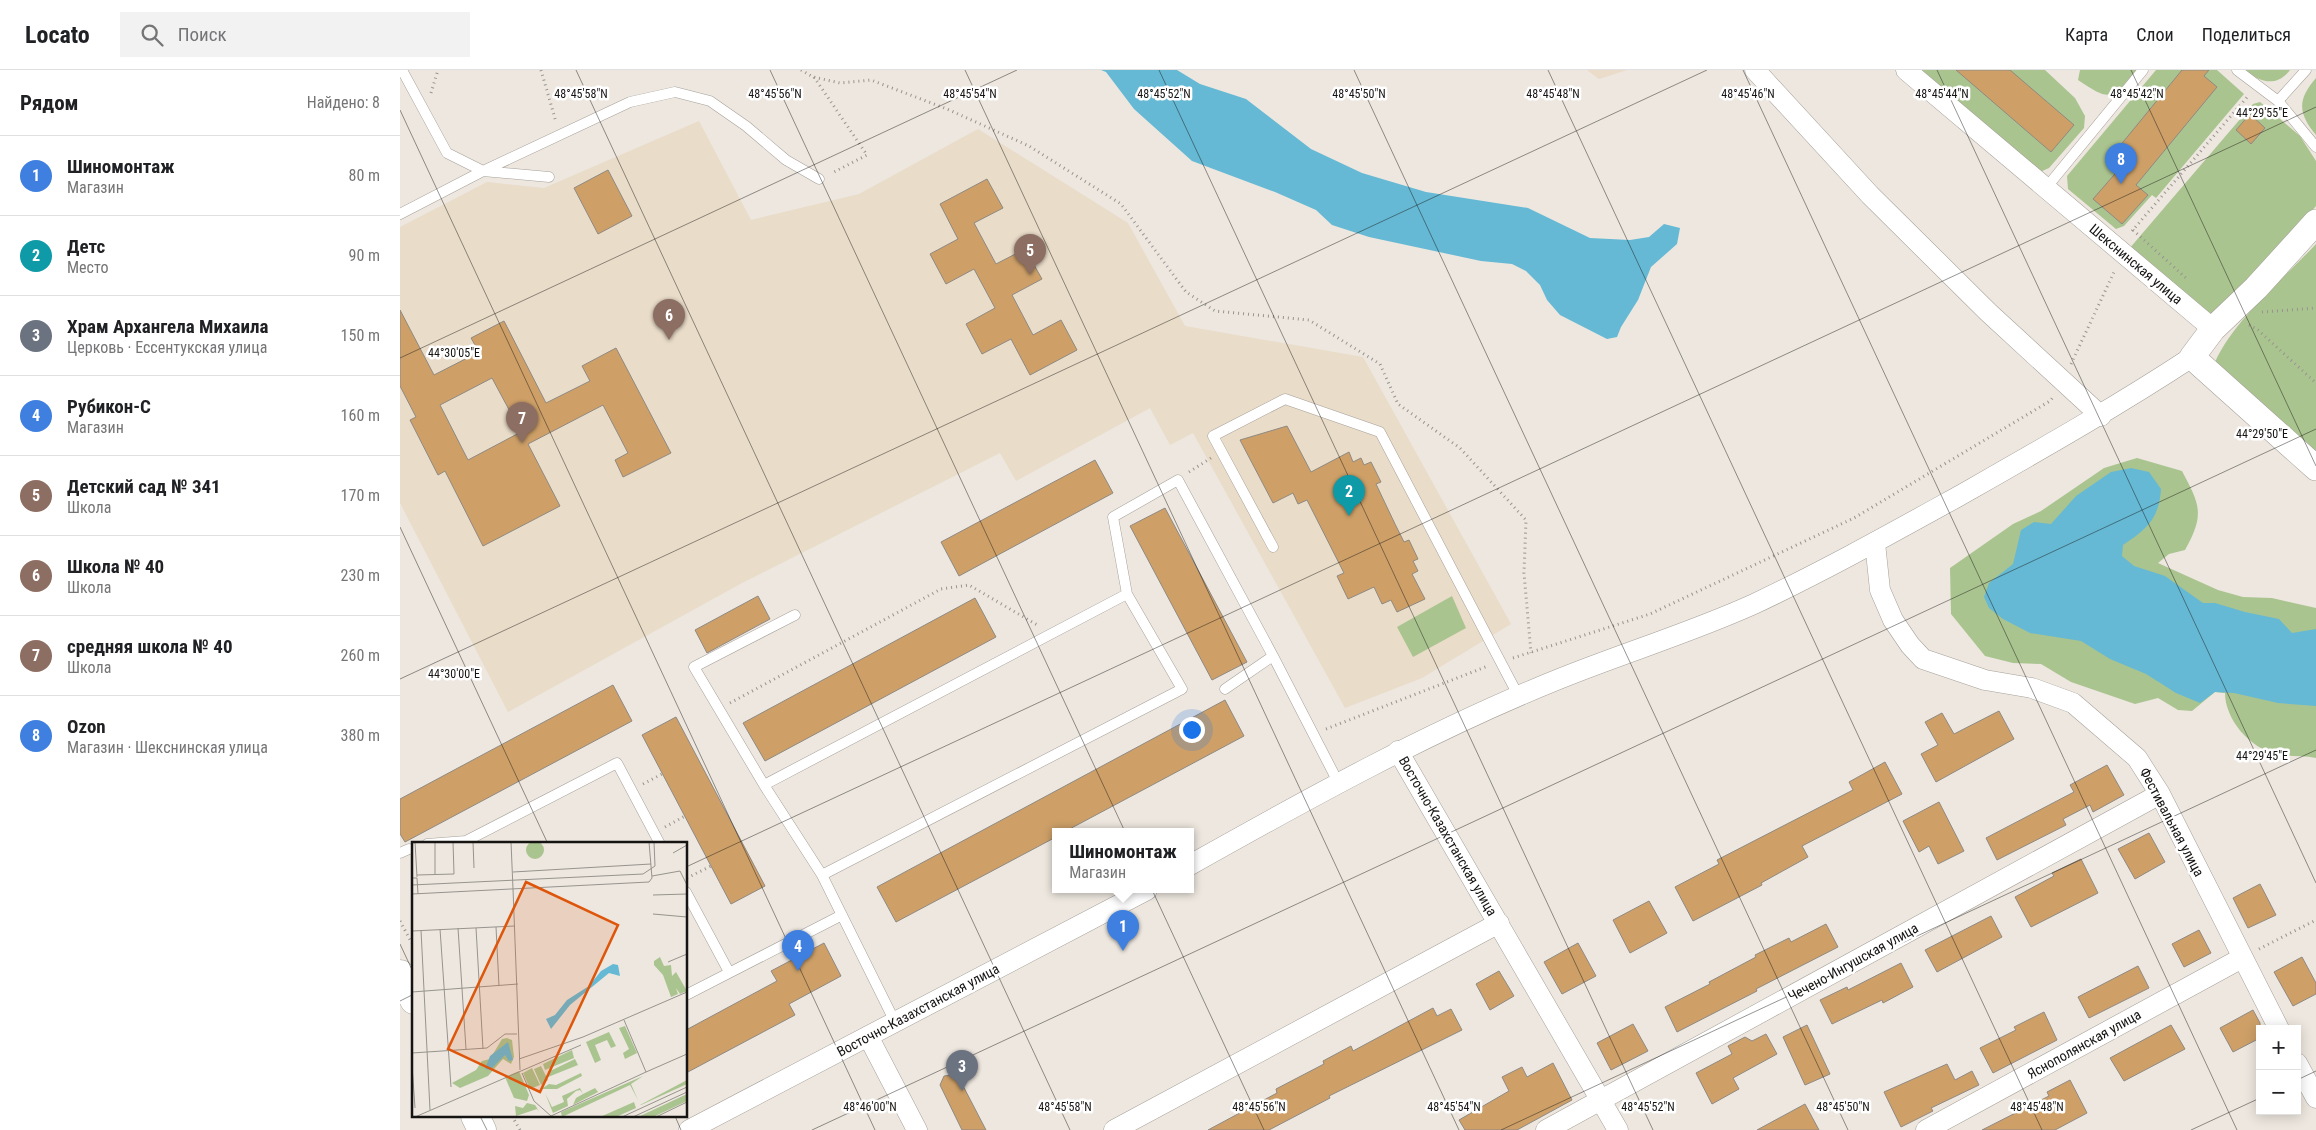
<!DOCTYPE html>
<html lang="ru">
<head>
<meta charset="utf-8">
<style>
  body { margin:0; font-family:"Roboto Condensed",sans-serif; background:#f2f2f2; color:#202124 }
  .controls { position:absolute; right:15px; bottom:15px; display:grid; overflow:hidden; border-radius:0px; box-shadow:0 2px 12px #0003 }
  .controls button { width:45px; height:45px; display:grid; place-items:center; padding:0; border:0; border-bottom:1px solid #e0e0e0; background:#fff; color:#202124; font:25px sans-serif }
  .you { position:absolute; left:791px; top:659px; width:18px; height:18px; margin:-12px; border:4px solid #fff; border-radius:50%; background:#1a73e8; box-shadow:0 0 0 8px #1a73e833 }
  .badge { display:grid; place-items:center; width:32px; height:32px; border-radius:50%; background:#b45309; color:#fff; font-size:16px; font-weight:700 }
  .pin { position:absolute; translate:-50% -41px; filter:drop-shadow(0 1px 2px #0008) }
  .pin::after { content:''; position:absolute; top:26px; width:18px; height:15px; background:inherit; clip-path:polygon(0 0,100% 0,50% 100%) }
  .popup { position:absolute; left:652px; top:758px; width:142px; height:65px; box-sizing:border-box; display:grid; place-content:center; border-radius:0px; background:#fff; filter:drop-shadow(0 1px 4px #0005); font-size:16px; white-space:nowrap; color:#757577 }
  .popup b { font-size:19px; color:#202124 }
  .popup::after { content:''; position:absolute; left:50%; top:100%; margin-left:-10px; border:10px solid transparent; border-top-color:#fff }
  .list { margin:0; padding:0; list-style:none }
  h2 { display:flex; justify-content:space-between; align-items:center; height:65px; margin:0; padding:0 20px; font-size:21px }
  h2 small { font-size:16px; font-weight:400; color:#757577 }
  .list li { display:grid; grid-template-columns:32px 1fr auto; gap:15px; align-items:center; box-sizing:border-box; height:80px; padding:0 20px; border-top:1px solid #e0e0e0 }
  .list b { display:block; font-size:19px; white-space:nowrap }
  .list p { margin:0; font-size:16px; white-space:nowrap; color:#757577 }
  .list em { font-size:16px; font-style:normal; color:#757577 }
  .icon { flex:none; width:28px; height:28px; fill:none; stroke:currentColor; stroke-width:2; stroke-linecap:round; stroke-linejoin:round }
  .map { position:relative; flex:none; width:1916px; height:1060px; overflow:hidden }
  header { display:flex; align-items:center; gap:30px; box-sizing:border-box; height:70px; padding:0 25px; background:#fff; border-bottom:1px solid #e0e0e0 }
  header strong { font-size:24px }
  nav { display:flex; gap:28px; margin-inline-start:auto; font-size:18px }
  .search { width:350px; height:45px; background:#f2f2f2; display:flex; align-items:center; gap:12px; box-sizing:border-box; padding:0 18px; border-radius:0px; color:#757577; font-size:19px }
  main { display:flex }
  aside { flex:1; background:#fff }
  .map>svg:first-child { display:block }
</style>
</head>
<body>
<header>
<strong>Locato</strong>
<div class="search"><svg class="icon" aria-label="search" viewBox="0 0 24 24"><circle cx="10" cy="10" r="6"/><path d="M15 15l6 6"/></svg>Поиск</div>
<nav><a>Карта</a><a>Слои</a><a>Поделиться</a></nav>
</header>
<main>
<aside>
<h2>Рядом<small>Найдено: 8</small></h2>
<ul class="list">
<li><span class="badge" style="background:#3f7fe0">1</span><div><b>Шиномонтаж</b><p>Магазин</p></div><em>80 m</em></li>
<li><span class="badge" style="background:#0f9aa8">2</span><div><b>Детс</b><p>Место</p></div><em>90 m</em></li>
<li><span class="badge" style="background:#6b7280">3</span><div><b>Храм Архангела Михаила</b><p>Церковь · Ессентукская улица</p></div><em>150 m</em></li>
<li><span class="badge" style="background:#3f7fe0">4</span><div><b>Рубикон-С</b><p>Магазин</p></div><em>160 m</em></li>
<li><span class="badge" style="background:#8d6e63">5</span><div><b>Детский сад № 341</b><p>Школа</p></div><em>170 m</em></li>
<li><span class="badge" style="background:#8d6e63">6</span><div><b>Школа № 40</b><p>Школа</p></div><em>230 m</em></li>
<li><span class="badge" style="background:#8d6e63">7</span><div><b>средняя школа № 40</b><p>Школа</p></div><em>260 m</em></li>
<li><span class="badge" style="background:#3f7fe0">8</span><div><b>Ozon</b><p>Магазин · Шекснинская улица</p></div><em>380 m</em></li>
</ul>
</aside>
<div class="map">
<svg width="1916" height="1060" viewBox="0 0 1916 1060">
  <rect width="100%" height="100%" fill="#ede7df"/>
  <!-- commercial -->
  <path fill="#ebdbc9" d="M 1187,0 L 1227,0 L 1199,9 Z"/>
  <!-- education -->
  <path fill="#e9dcc8" d="M 299,51 L 351,150 L 459,124 L 578,59 L 728,153 L 785,256 L 963,287 L 1111,554 L 1022,608 L 945,638 L 793,363 L 770,375 L 750,338 L 616,411 L 600,383 L 342,513 L 108,642 L 0,433 L 0,157 L 87,112 L 144,118 Z"/>
  <!-- green -->
  <path fill="#aac490" d="M 1520,0 L 1645,0 L 1675,28 L 1685,46 L 1684,58 L 1649,98 L 1640,102 Z
    M 1680,0 L 1737,0 C 1712,29 1712,33 1678,10 Z
    M 1756,0 L 1817,0 L 1844,24 L 1756,128 L 1752,125 L 1724,156 L 1716,159 L 1668,119 L 1667,106 Z
    M 1844,0 L 1890,0 C 1876,18 1860,12 1844,0 Z
    M 1916,8 L 1916,65 C 1898,43 1897,30 1916,8 Z
    M 1860,32 L 1900,66 L 1916,91 L 1916,136 L 1871,191 L 1811,249 L 1729,179 L 1853,34 Z
    M 1916,174 L 1916,386 L 1815,292 C 1834,250 1884,208 1916,174 Z
    M 1737,388 L 1782,401 C 1800,435 1805,444 1785,480 L 1769,484 L 1758,493 L 1818,520 L 1843,527 L 1872,528 L 1916,538 L 1916,688 C 1903,685 1890,687 1877,684 C 1850,679 1825,649 1825,623 L 1815,622 L 1792,641 L 1778,640 L 1758,628 L 1735,634 L 1671,612 L 1641,594 L 1613,593 L 1585,586 L 1551,544 L 1550,498 L 1613,454 L 1641,441 L 1704,398 Z
    M 1052,526 L 1066,558 L 1013,587 L 997,557 Z"/>
  <!-- water -->
  <path fill="#65b9d4" d="M 701,0 L 777,0 L 800,14 L 846,29 L 911,79 L 962,103 L 1026,122 L 1128,138 L 1190,168 L 1230,170 L 1249,167 L 1264,154 L 1280,158 L 1277,174 L 1251,197 L 1238,230 L 1221,257 L 1217,267 L 1207,269 L 1160,245 L 1147,230 L 1140,215 L 1126,201 L 1112,194 L 1081,191 L 969,167 L 932,155 L 916,140 L 875,122 L 792,91 L 734,39 L 706,2 Z
    M 1731,398 L 1749,402 L 1761,419 C 1759,449 1747,459 1723,475 L 1722,486 L 1734,496 L 1765,506 L 1803,533 L 1815,533 L 1845,542 L 1879,549 L 1892,563 L 1916,559 L 1916,636 L 1878,633 L 1834,623 L 1815,622 L 1800,633 L 1776,623 L 1746,604 L 1710,589 L 1681,571 L 1630,563 L 1603,549 L 1589,538 L 1584,527 L 1589,513 L 1613,494 L 1621,460 L 1634,452 L 1651,454 L 1676,426 L 1711,402 Z"/>
  <!-- building -->
  <path fill="#cea068" stroke="#8f8982" fill-rule="evenodd" d="M 1556,0 L 1610,0 L 1674,55 L 1651,82 Z
    M 1782,0 L 1809,0 L 1804,6 L 1817,17 L 1736,115 L 1748,125 L 1722,154 L 1693,129 L 1721,97 L 1710,88 Z
    M 1850,44 L 1865,58 L 1851,74 L 1836,60 Z
    M 208,100 L 232,146 L 198,164 L 174,118 Z
    M 587,109 L 603,138 L 574,153 L 596,194 L 625,179 L 642,209 L 612,225 L 633,265 L 661,250 L 677,280 L 630,305 L 611,269 L 582,284 L 566,254 L 595,238 L 574,199 L 546,214 L 530,184 L 558,169 L 540,134 Z
    M 0,240 L 34,305 L 79,282 L 71,268 L 104,251 L 146,333 L 190,311 L 182,296 L 216,278 L 271,383 L 223,407 L 215,390 L 228,383 L 203,335 L 128,374 L 160,436 L 83,476 L 45,401 L 38,405 L 10,350 L 16,347 L 0,316 ZM 92,308 L 121,362 L 68,390 L 40,335 Z
    M 887,356 L 911,402 L 949,382 L 953,392 L 961,388 L 964,395 L 971,392 L 981,412 L 976,414 L 995,454 L 1004,472 L 1009,470 L 1018,489 L 1013,491 L 1018,501 L 1012,504 L 1025,529 L 997,542 L 991,530 L 982,534 L 974,517 L 948,529 L 937,506 L 944,503 L 907,430 L 898,434 L 893,423 L 873,433 L 840,370 Z
    M 695,390 L 713,423 L 559,506 L 541,472 Z
    M 765,438 L 847,592 L 812,610 L 730,456 Z
    M 358,526 L 370,549 L 307,583 L 295,560 Z
    M 575,528 L 596,567 L 365,691 L 343,653 Z
    M 213,615 L 232,651 L 5,772 L 0,764 L 0,729 Z
    M 825,630 L 844,666 L 664,762 L 656,762 L 656,767 L 496,852 L 477,817 Z
    M 1599,641 L 1614,669 L 1536,712 L 1521,684 L 1538,675 L 1525,652 L 1542,643 L 1554,664 Z
    M 276,647 L 365,816 L 331,834 L 242,665 Z
    M 1485,692 L 1502,724 L 1402,776 L 1408,787 L 1361,813 L 1362,815 L 1293,851 L 1275,817 L 1319,794 L 1317,790 L 1453,720 L 1449,712 Z
    M 1707,695 L 1724,725 L 1693,742 L 1690,735 L 1663,749 L 1666,755 L 1597,790 L 1586,768 L 1674,722 L 1670,715 Z
    M 1539,732 L 1564,781 L 1538,794 L 1529,776 L 1519,782 L 1503,751 Z
    M 1749,763 L 1765,792 L 1735,809 L 1718,779 Z
    M 1681,789 L 1698,823 L 1631,857 L 1615,827 L 1654,806 L 1652,803 Z
    M 1860,814 L 1876,845 L 1848,858 L 1833,828 Z
    M 1249,831 L 1267,863 L 1230,883 L 1213,850 Z
    M 1591,846 L 1602,867 L 1537,902 L 1525,880 Z
    M 1426,854 L 1438,877 L 1356,919 L 1357,921 L 1277,962 L 1265,937 L 1310,914 L 1309,912 L 1356,887 L 1355,885 L 1389,868 L 1391,872 Z
    M 1799,860 L 1811,883 L 1784,897 L 1772,874 Z
    M 424,873 L 441,906 L 389,934 L 395,945 L 286,1003 L 286,960 L 377,911 L 371,901 Z
    M 1178,873 L 1196,906 L 1162,924 L 1144,892 Z
    M 1902,887 L 1916,913 L 1916,924 L 1893,936 L 1874,902 Z
    M 1501,893 L 1513,917 L 1483,933 L 1482,930 L 1432,954 L 1420,930 L 1447,917 L 1448,920 Z
    M 1738,896 L 1749,918 L 1689,948 L 1678,927 Z
    M 1099,901 L 1114,926 L 1090,940 L 1076,914 Z
    M 1033,938 L 1037,946 L 1051,939 L 1062,960 L 929,1026 L 930,1028 L 869,1060 L 808,1060 L 877,1023 L 876,1019 L 924,994 L 923,991 L 951,976 L 953,981 Z
    M 1853,940 L 1860,953 L 1860,968 L 1833,982 L 1820,958 Z
    M 1644,942 L 1657,970 L 1593,1003 L 1580,978 L 1616,960 L 1614,957 Z
    M 1233,954 L 1248,981 L 1211,1000 L 1197,973 Z
    M 1407,955 L 1430,1004 L 1405,1015 L 1383,967 Z
    M 1771,955 L 1785,979 L 1724,1011 L 1710,988 Z
    M 1366,964 L 1377,984 L 1333,1008 L 1339,1019 L 1312,1034 L 1296,1003 L 1332,984 L 1328,976 L 1345,967 L 1352,971 Z
    M 1153,993 L 1172,1030 L 1117,1060 L 1065,1060 L 1059,1050 L 1109,1021 L 1102,1007 L 1122,997 L 1127,1007 Z
    M 1547,994 L 1555,1010 L 1572,1001 L 1579,1015 L 1531,1038 L 1533,1041 L 1501,1057 L 1484,1022 Z
    M 552,1005 L 560,1010 L 586,1060 L 562,1060 L 540,1015 L 544,1006 Z
    M 1670,1010 L 1687,1043 L 1655,1060 L 1582,1060 L 1649,1026 L 1647,1022 Z
    M 1405,1034 L 1419,1060 L 1357,1060 Z"/>
  <g fill="none" stroke-linecap="round" stroke-linejoin="round">
    <!-- service casing -->
    <g stroke="#a6a099" stroke-width="11">
      <path id="service" d="M 2,0 L 47,83 L 83,101 L 149,107
        M 1837,0 L 1878,31 L 1916,77
        M 1878,31 L 1906,0
        M 1646,118 L 1743,0
        M 0,144 L 83,101 L 230,32 L 275,22 L 310,31 L 346,56 L 386,90 L 419,109
        M 873,477 L 813,366 L 885,329 L 980,362 L 1119,627
        M 727,524 L 713,447 L 778,410 L 873,586
        M 395,545 L 294,597 L 364,715 L 422,805 L 495,952
        M 825,619 L 873,586 L 938,712
        M 364,715 L 727,524 L 782,619 L 422,805
        M 27,774 L 66,771 L 217,693 L 260,774
        M 0,783 L 9,779
        M 286,822 L 329,902
        M 286,925 L 442,845"/>
    </g>
    <!-- minor casing -->
    <g stroke="#a6a099" stroke-width="21">
      <path id="minor" d="M 1355,0 L 1470,125 L 1588,242 L 1701,346
        M 1506,0 L 1813,259
        M 1475,473 L 1480,520 L 1493,550 L 1510,575 L 1523,589 L 1585,610 L 1632,618 L 1673,633 L 1737,688 L 1760,724 L 1879,959
        M 998,681 L 1218,1060
        M 790,795 C 911,727 1030,661 1159,609 C 1223,583 1290,563 1354,534 C 1424,501 1492,463 1559,426 C 1638,381 1716,337 1792,287
        M 468,966 L 517,1060
        M 1897,993 L 1916,1028
        M 289,1060 L 747,820
        M 714,1060 L 1099,853
        M 1146,1060 L 1760,724
        M 1526,1060 L 1842,888"/>
    </g>
    <!-- tertiary casing -->
    <g stroke="#a6a099" stroke-width="26">
      <path id="tertiary" d="M 1916,152 L 1856,218 L 1813,259 L 1792,287 L 1916,398"/>
    </g>
    <!-- secondary casing -->
    <g stroke="#a6a099" stroke-width="29">
      <path id="secondary" d="M 0,904 L 14,930
        M 75,1046 L 82,1060"/>
    </g>
    <!-- path -->
    <path stroke="#98938e" stroke-width="3" stroke-dasharray="1 4" stroke-linecap="butt" d="M 141,0 L 156,52
      M 401,0 L 413,7 L 440,13 L 471,10 L 547,39 L 629,76 L 721,134 L 786,222 L 815,241 L 909,250 L 980,294 L 998,334 L 1060,378 L 1126,450 L 1124,503 L 1131,583
      M 414,7 L 467,85 L 432,103
      M 31,23 L 38,0
      M 1733,160 L 1786,208
      M 1732,161 L 1849,25
      M 1862,242 L 1916,238
      M 1849,255 L 1858,260 L 1916,313
      M 1671,294 L 1715,200
      M 789,402 L 811,388
      M 1113,588 L 1250,544 L 1454,448 L 1650,331 L 1654,326
      M 330,633 L 541,519 L 569,515 L 639,556
      M 926,659 L 1088,596
      M 243,714 L 262,704
      M 265,757 L 285,746
      M 287,808 L 311,796
      M 0,851 L 14,877
      M 1859,879 L 1916,850
      M 112,1046 L 120,1060"/>
    <!-- service -->
    <use href="#service" stroke="#fff" stroke-width="10"/>
    <!-- minor -->
    <use href="#minor" stroke="#fff" stroke-width="20"/>
    <!-- tertiary -->
    <use href="#tertiary" stroke="#fff" stroke-width="25"/>
    <!-- secondary -->
    <use href="#secondary" stroke="#fff" stroke-width="28"/>
  </g>
  <!-- ticks -->
  <path fill="none" stroke="#161412" stroke-width="1" stroke-opacity="0.45" d="M 176,0 L 670,1060M 370,0 L 864,1060M 565,0 L 1059,1060M 759,0 L 1253,1060M 954,0 L 1448,1060M 1148,0 L 1642,1060M 1343,0 L 1837,1060M 1537,0 L 1916,813M 1731,0 L 1916,396M 0,40 L 475,1060M 0,288 L 617,0M 0,457 L 148,774M 0,609 L 1307,0M 286,797 L 1916,37M 0,874 L 14,904M 0,931 L 14,924M 1897,1010 L 1916,1001M 80,1046 L 87,1060M 275,1046 L 281,1060M 412,1060 L 1916,359M 1101,1060 L 1916,680M 1791,1060 L 1860,1028"/>
  <g text-anchor="middle" dominant-baseline="central" stroke-width="5" stroke-linejoin="round" paint-order="stroke">
    <!-- street labels -->
    <g font-size="14" fill="#161412" stroke="#fff">
      <text transform="translate(1736 194) rotate(40)">Шекснинская улица</text>
      <text transform="translate(1772 752) rotate(62)">Фестивальная улица</text>
      <text transform="translate(1048 766) rotate(60)">Восточно-Казахстанская улица</text>
      <text transform="translate(1453 892) rotate(-29)">Чечено-Ингушская улица</text>
      <text transform="translate(518 940) rotate(-28)">Восточно-Казахстанская улица</text>
      <text transform="translate(1684 974) rotate(-29)">Яснополянская улица</text>
    </g>
  </g>
  <!-- overview -->
  <g transform="translate(12 772)">
    <rect width="275" height="275" fill="#ede7df"/>
    <path d="M114 8a9 9 0 1 1 18 0a9 9 0 1 1-18 0ZM 248,115 L 252,124 L 259,123 L 260,134 L 264,130 L 275,149 L 268,152 L 264,146 L 266,152 L 259,155 L 251,133 L 242,123 L 242,119 ZM 213,184 L 225,211 L 213,217 L 211,211 L 217,207 L 207,186 ZM 197,190 L 204,204 L 199,206 L 195,198 L 183,203 L 189,218 L 183,221 L 174,200 ZM 95,196 L 100,198 L 102,215 L 99,222 L 91,217 L 76,234 L 48,246 L 40,241 L 64,228 L 70,219 L 78,217 L 90,197 ZM 160,208 L 162,216 L 133,228 L 131,222 ZM 163,217 L 166,223 L 136,235 L 136,230 ZM 129,224 L 136,238 L 129,243 L 122,227 ZM 120,226 L 128,243 L 118,247 L 111,231 ZM 107,229 L 117,253 L 115,259 L 102,256 L 93,235 ZM 169,231 L 170,234 L 145,247 L 129,247 L 137,242 L 144,243 ZM 231,234 L 219,242 L 226,258 L 218,243 L 150,275 L 149,270 ZM 275,238 L 275,242 L 229,263 L 228,263 ZM 168,246 L 171,252 L 183,246 L 186,250 L 161,263 L 164,256 L 171,252 L 168,248 L 164,249 L 155,257 L 156,264 L 141,271 L 133,251 L 140,265 L 152,260 L 150,254 ZM 275,252 L 275,259 L 254,269 L 241,275 L 226,275 ZM 222,260 L 224,266 L 204,275 L 188,275 ZM 115,261 L 123,263 L 125,266 L 127,270 L 125,267 L 104,274 L 103,264 L 111,266 Z" fill="#aac490"/>
    <path d="M 201,122 L 206,123 L 208,134 L 197,131 L 158,163 L 139,187 L 134,177 L 143,173 L 155,158 L 177,144 L 189,129 ZM 96,200 L 101,218 L 97,219 L 93,213 L 78,228 L 73,227 L 78,214 Z" fill="#65b9d4"/>
    <path fill="none" stroke="#97938d" stroke-width="1" d="M 3,0 L 5,35M 23,0 L 23,32M 61,0 L 62,26M 99,0 L 101,47M 261,11 L 275,3M 101,30 L 239,22M 5,33 L 42,32 L 41,0M 240,34 L 268,29 L 275,43M 0,36 L 5,36 L 6,52M 0,43 L 231,32 L 243,24 L 242,0M 101,47 L 108,228M 0,52 L 237,40 L 240,36 L 237,0M 241,53 L 275,52M 241,72 L 275,75M 84,85 L 87,144M 46,86 L 54,207M 64,86 L 71,207M 28,87 L 39,245M 9,88 L 18,268M 0,89 L 103,84M 256,120 L 275,112M 0,150 L 106,142M 0,211 L 75,206 L 93,192 L 105,192M 107,217 L 171,195 L 275,150M 0,223 L 3,266M 234,230 L 275,212M 110,231 L 122,259 L 139,274M 139,274 L 234,230 L 212,178M 3,275 L 169,203M 210,275 L 275,245M 221,275 L 275,250M 244,275 L 275,260"/>
    <path fill="#de560c" fill-opacity="0.15" stroke="#de560c" stroke-width="2.5" d="M 114,40 L 206,83 L 128,250 L 36,207 Z"/>
    <rect width="275" height="275" fill="none" stroke="#161412" stroke-width="2.5"/>
  </g>
  <g font-size="12" text-anchor="middle" fill="#161412" stroke="#fff" stroke-width="5" stroke-linejoin="round" paint-order="stroke">
    <text x="181" y="28">48°45'58"N</text>
    <text x="570" y="28">48°45'54"N</text>
    <text x="764" y="28">48°45'52"N</text>
    <text x="959" y="28">48°45'50"N</text>
    <text x="1153" y="28">48°45'48"N</text>
    <text x="1542" y="28">48°45'44"N</text>
    <text x="375" y="28">48°45'56"N</text>
    <text x="1348" y="28">48°45'46"N</text>
    <text x="1737" y="28">48°45'42"N</text>
    <text x="1862" y="47">44°29'55"E</text>
    <text x="54" y="287">44°30'05"E</text>
    <text x="1862" y="368">44°29'50"E</text>
    <text x="54" y="608">44°30'00"E</text>
    <text x="1862" y="690">44°29'45"E</text>
    <text x="470" y="1041">48°46'00"N</text>
    <text x="665" y="1041">48°45'58"N</text>
    <text x="859" y="1041">48°45'56"N</text>
    <text x="1054" y="1041">48°45'54"N</text>
    <text x="1248" y="1041">48°45'52"N</text>
    <text x="1443" y="1041">48°45'50"N</text>
    <text x="1637" y="1041">48°45'48"N</text>
  </g>
</svg>
<div class="controls">
<button>+</button>
<button>−</button>
</div>
<div class="you"></div>
<div class="pin badge" style="left:723px;top:881px;background:#3f7fe0">1</div>
<div class="popup"><b>Шиномонтаж</b>Магазин</div>
<div class="pin badge" style="left:949px;top:446px;background:#0f9aa8">2</div>
<div class="pin badge" style="left:562px;top:1021px;background:#6b7280">3</div>
<div class="pin badge" style="left:398px;top:901px;background:#3f7fe0">4</div>
<div class="pin badge" style="left:630px;top:205px;background:#8d6e63">5</div>
<div class="pin badge" style="left:269px;top:270px;background:#8d6e63">6</div>
<div class="pin badge" style="left:122px;top:373px;background:#8d6e63">7</div>
<div class="pin badge" style="left:1721px;top:114px;background:#3f7fe0">8</div>
</div>
</main>
</body>
</html>
